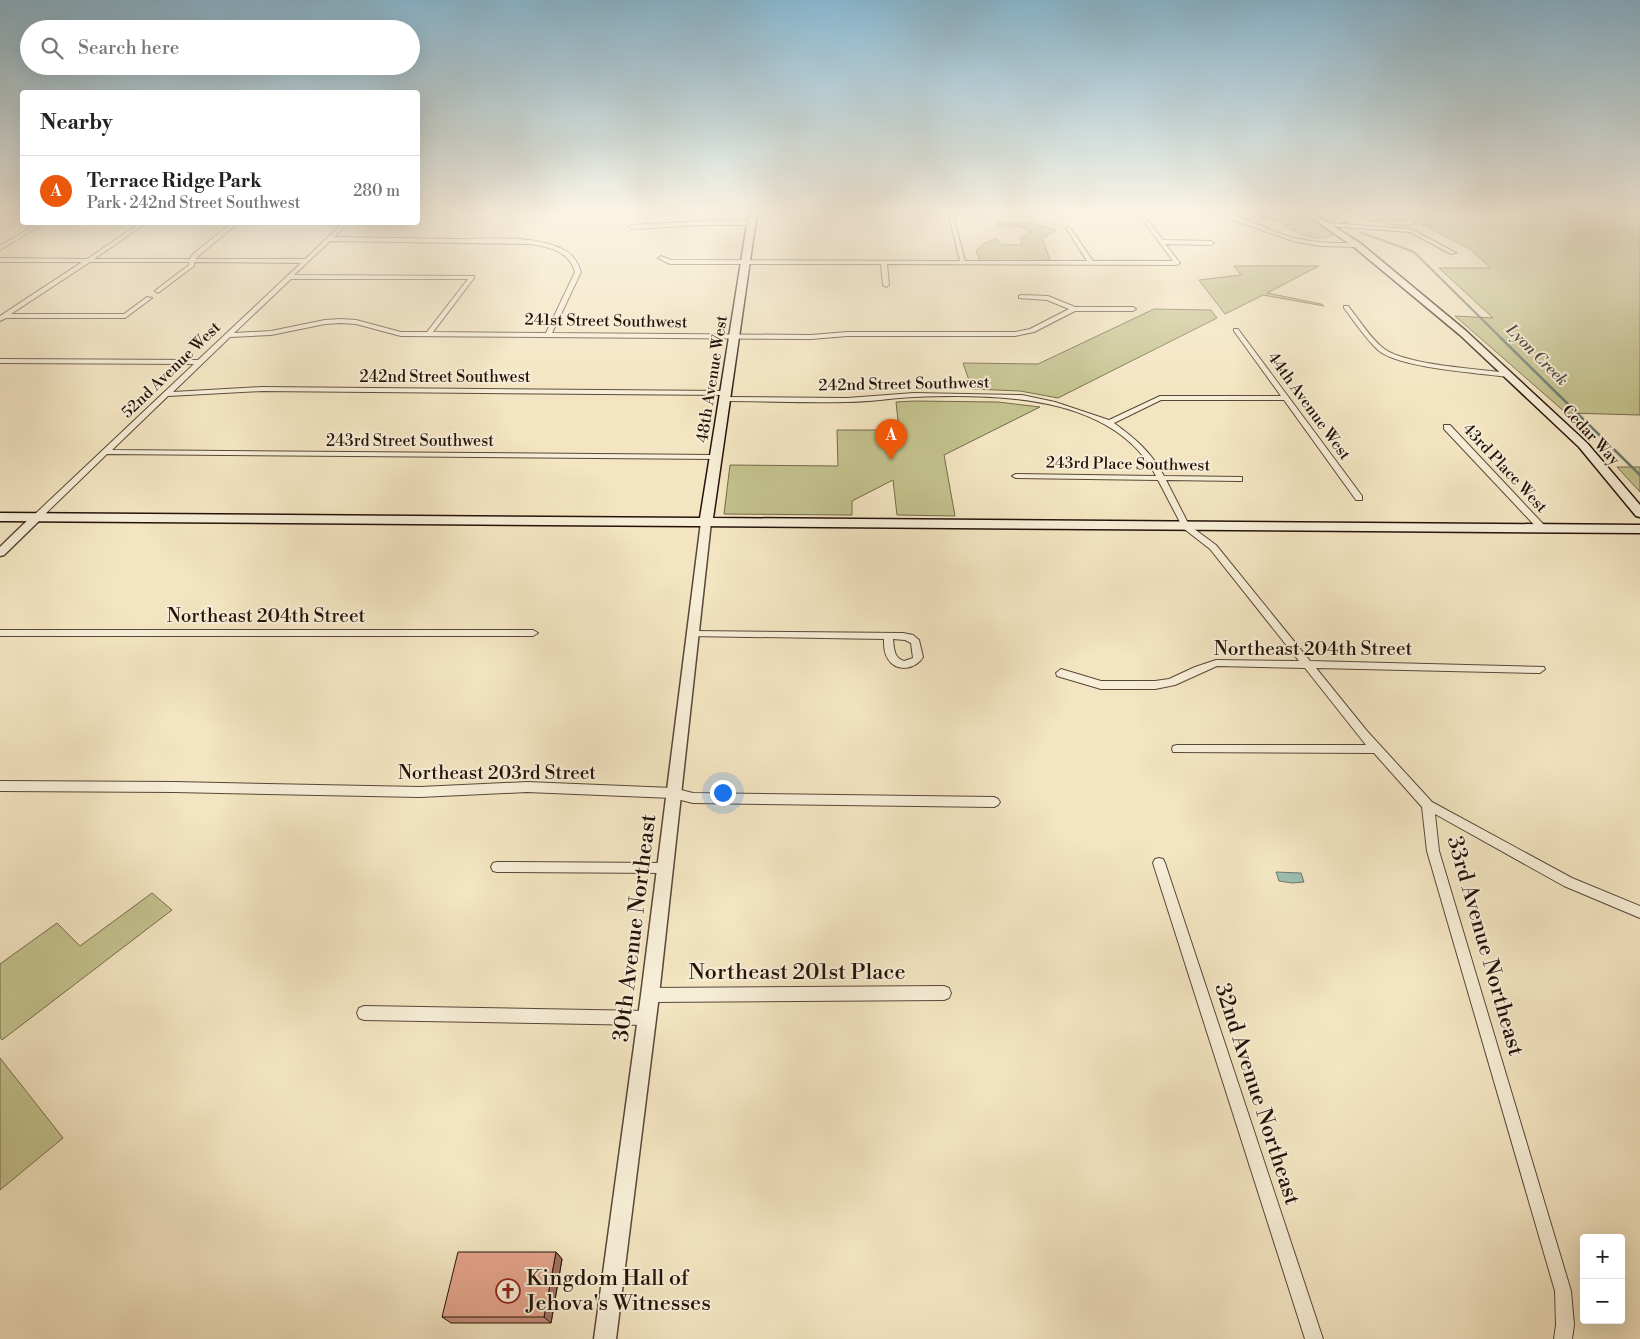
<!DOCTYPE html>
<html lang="en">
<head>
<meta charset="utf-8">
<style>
  body { margin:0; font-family:"Libre Bodoni",serif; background:#f6f6f6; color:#222 }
  .controls { position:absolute; right:15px; bottom:15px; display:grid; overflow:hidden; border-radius:5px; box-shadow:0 5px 20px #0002 }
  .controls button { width:45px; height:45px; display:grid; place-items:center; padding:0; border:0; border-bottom:1px solid #e0e0e0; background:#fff; color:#222; font:25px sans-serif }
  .you { position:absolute; left:722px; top:792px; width:18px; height:18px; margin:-12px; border:4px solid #fff; border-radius:50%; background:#1a73e8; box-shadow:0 0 0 8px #1a73e833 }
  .badge { display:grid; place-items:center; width:32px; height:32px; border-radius:50%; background:#ea580c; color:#fff; font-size:16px; font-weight:700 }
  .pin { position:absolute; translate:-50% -41px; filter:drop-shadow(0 1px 2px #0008) }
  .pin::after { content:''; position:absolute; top:26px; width:18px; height:15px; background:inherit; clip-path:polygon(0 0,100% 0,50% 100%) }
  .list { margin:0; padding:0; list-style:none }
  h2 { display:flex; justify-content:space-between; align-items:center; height:65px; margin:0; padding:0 20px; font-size:21px }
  h2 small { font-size:16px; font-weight:400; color:#767676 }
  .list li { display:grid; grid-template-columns:32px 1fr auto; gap:15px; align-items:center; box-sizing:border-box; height:70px; padding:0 20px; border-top:1px solid #e0e0e0 }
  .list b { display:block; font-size:19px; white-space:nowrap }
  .list p { margin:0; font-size:16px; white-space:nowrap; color:#767676 }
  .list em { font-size:16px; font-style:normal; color:#767676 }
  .icon { flex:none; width:28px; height:28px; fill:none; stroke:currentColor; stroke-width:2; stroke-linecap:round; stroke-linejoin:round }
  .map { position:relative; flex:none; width:1640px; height:1339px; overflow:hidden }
  .search { position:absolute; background:#fff; box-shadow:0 5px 20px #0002; left:20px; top:20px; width:400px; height:55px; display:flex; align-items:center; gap:12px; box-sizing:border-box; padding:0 18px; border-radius:28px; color:#767676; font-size:19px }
  .panel { position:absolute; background:#fff; box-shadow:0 5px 20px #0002; left:20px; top:90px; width:400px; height:135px; border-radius:5px }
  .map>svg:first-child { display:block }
</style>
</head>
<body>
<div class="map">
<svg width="1640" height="1339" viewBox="0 0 1640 1339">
  <rect width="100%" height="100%" fill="#f3e5c1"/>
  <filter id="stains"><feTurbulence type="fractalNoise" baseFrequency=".004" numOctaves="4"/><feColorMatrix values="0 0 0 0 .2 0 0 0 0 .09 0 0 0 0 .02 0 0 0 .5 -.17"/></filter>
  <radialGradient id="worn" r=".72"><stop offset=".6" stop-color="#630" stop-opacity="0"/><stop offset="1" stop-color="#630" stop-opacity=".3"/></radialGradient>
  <!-- green -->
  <path fill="#c3c28d" stroke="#746a4c" d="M 1242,212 L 1296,212 L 1333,236 C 1311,241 1303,235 1283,225 L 1294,224 L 1284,221 L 1260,218 L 1258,214 Z
    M 1353,212 L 1386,212 L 1399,221 L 1366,221 Z
    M 1527,212 L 1640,212 L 1640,415 L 1566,413 L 1455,316 L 1493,318 L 1439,268 L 1491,268 L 1470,249 L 1422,224 L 1546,224 Z
    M 996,223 L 1033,223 L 1056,230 L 1042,238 L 1050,260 L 981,262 L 976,251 L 985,243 L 996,239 L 1002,245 L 1022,245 L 1021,238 L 1031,232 L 1020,226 L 998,226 Z
    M 1234,266 L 1319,266 L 1267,293 L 1321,304 L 1324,306 L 1263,295 L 1225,314 L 1199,280 L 1241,275 Z
    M 1154,309 L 1211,310 L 1217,318 L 1058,398 L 1020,391 L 972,389 L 963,363 L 1038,364 Z
    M 914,401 L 998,402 L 1040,407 L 944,455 L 955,516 L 897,515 L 893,480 L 852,501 L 852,515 L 724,514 L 730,465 L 838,466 L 837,430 L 899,430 L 896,402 Z
    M 1617,467 L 1640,467 L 1640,492 Z
    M 152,893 L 172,910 L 2,1040 L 0,1037 L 0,964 L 57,923 L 80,946 Z
    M 0,1058 L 63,1138 L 0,1190 Z"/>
  <!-- water -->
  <path fill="#9bbfb1" stroke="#6c7a6e" d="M 1276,872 L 1301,873 L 1304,882 L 1292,883 L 1279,881 Z"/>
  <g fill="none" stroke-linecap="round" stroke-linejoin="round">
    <!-- stream-far1 -->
    <path stroke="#6c7a6e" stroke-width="2" d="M 1283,212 L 1295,217
      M 1360,232 L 1414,252 L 1502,339"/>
    <!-- stream -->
    <path stroke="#6c7a6e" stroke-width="2.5" d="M 1501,338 L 1640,475"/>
    <!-- minor casing -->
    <g stroke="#584738" stroke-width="2">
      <path id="minor" d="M 948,212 L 952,212 L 965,261 L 1087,261 L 1066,228 L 1069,226 L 1093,261 L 1173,261 L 1137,212 L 1141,212 L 1163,240 L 1211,241 L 1214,243 L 1211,245 L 1165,244 L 1180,263 L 1177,265 L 887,264 L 889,285 L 886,287 L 883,285 L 881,264 L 670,264 L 658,258 L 661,256 L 671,260 L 960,261 Z
        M 1210,212 C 1233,209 1264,229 1287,236 C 1310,243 1334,243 1357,243 L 1360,245 L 1357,247 L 1320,246 L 1293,241 Z
        M 1326,212 L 1332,212 L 1330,213 L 1341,221 L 1348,222 L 1338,223 L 1324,214 Z
        M 1393,212 L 1398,212 L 1415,223 L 1412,225 L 1391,224 L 1393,221 L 1406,221 Z
        M 703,221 L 751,221 L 754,223 L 751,225 L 703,225 L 632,229 L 629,227 L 632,225 Z
        M 40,222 L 46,222 L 0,250 L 0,246 Z
        M 142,222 L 148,222 L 94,259 L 190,259 L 193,254 L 233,222 L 239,222 L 195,259 L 305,259 L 344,222 L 349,222 L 334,237 C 375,238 415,238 456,239 C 489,239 537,234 566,251 C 574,256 578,263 581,272 L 552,333 L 811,335 L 847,332 L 1015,332 L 1030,329 L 1069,309 L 1047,300 L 1019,298 L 1019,296 L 1021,295 L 1048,296 L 1075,307 L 1133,307 L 1136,309 L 1133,311 L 1075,311 L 1034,332 L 1015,336 L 847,336 L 811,339 L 401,336 L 356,324 L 341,323 L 325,324 L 271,335 L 230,337 L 173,392 L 262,387 L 725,391 L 728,393 L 725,395 L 262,391 L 168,396 L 112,450 L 715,455 L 719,457 L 715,459 L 107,454 L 40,519 L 34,519 L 34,515 L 194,364 L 0,363 L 0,359 L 198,360 L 301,263 L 194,262 L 194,266 L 158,293 L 155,291 L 156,290 L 189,265 L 189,262 L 90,262 L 11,314 L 124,314 L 147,297 L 152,298 L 125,318 L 6,318 L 0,321 L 0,316 L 82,262 L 0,262 L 0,258 L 87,259 ZM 330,241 L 530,244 C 550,247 569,251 575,272 L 546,333 L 433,332 L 474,278 L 474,276 L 294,275 ZM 291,279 L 468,279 L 427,332 L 401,332 L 356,320 L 341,319 L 325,320 L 271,331 L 234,333 Z
        M 1329,223 L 1411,229 L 1456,253 L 1451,254 L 1410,232 L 1327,226 Z
        M 1344,306 L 1348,306 C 1358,318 1371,339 1383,348 C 1404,365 1479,369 1508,373 L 1511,375 L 1508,377 C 1479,373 1398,368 1378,350 C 1366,339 1354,321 1344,308 Z
        M 1234,329 L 1238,329 L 1362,496 L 1362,500 L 1356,500 L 1284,400 L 1161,400 L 1114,423 C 1136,439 1151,452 1164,476 L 1242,477 L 1242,481 L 1239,481 L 1166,480 L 1189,525 L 1216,545 L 1310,661 L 1544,667 L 1545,669 L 1540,673 L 1316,668 L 1367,731 L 1432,802 L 1572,878 L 1640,906 L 1640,918 L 1564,886 L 1435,814 L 1439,851 L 1571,1291 L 1574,1325 L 1572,1339 L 1554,1339 L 1556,1325 L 1555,1291 L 1427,851 L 1422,807 L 1374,753 L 1173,752 L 1172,749 L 1173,746 L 1177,745 L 1366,745 L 1305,668 L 1217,666 L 1175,685 L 1155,689 L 1101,689 L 1057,676 L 1056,673 L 1061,669 L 1101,681 L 1155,681 L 1169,679 L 1195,667 L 1216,660 L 1299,661 L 1210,549 L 1183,528 L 1158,480 L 1016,478 L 1012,476 L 1016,474 L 1156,476 C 1113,393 994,394 914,397 C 891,398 869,402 846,402 C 806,403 765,401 725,401 L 722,399 L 725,397 L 847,398 L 914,393 L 1022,395 L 1055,402 L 1109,420 L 1160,396 L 1281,396 L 1234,331 Z
        M 1444,425 L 1450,425 L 1545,526 L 1545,530 L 1539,530 L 1444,429 Z
        M 0,630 L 533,630 L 538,633 L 533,636 L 0,636 Z
        M 692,631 L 903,633 L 913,635 L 919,640 L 923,657 C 916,669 897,673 888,659 C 884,653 884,646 884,639 L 689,636 L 687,634 L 689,632 ZM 893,639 L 905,640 L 911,643 L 913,658 L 904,661 C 894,658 894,649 893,639 Z
        M 0,781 L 174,782 L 420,787 L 527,782 L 673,788 L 693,793 L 994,797 L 998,799 L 1000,802 L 998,805 L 994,807 L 693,803 L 673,798 L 527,792 L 420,797 L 174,792 L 0,791 Z
        M 1159,858 L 1163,859 L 1165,863 L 1323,1339 L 1305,1339 L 1153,863 L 1155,859 Z
        M 497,862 L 665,863 L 669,864 L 671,868 L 669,872 L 665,873 L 497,872 L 493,871 L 491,867 L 493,863 Z
        M 944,986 L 949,988 L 951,993 L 949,998 L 944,1000 L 650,1002 L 645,1000 L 643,995 L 645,990 L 650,988 Z
        M 364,1006 L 647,1011 L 652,1013 L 654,1018 L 652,1023 L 647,1025 L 364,1020 L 359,1018 L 357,1013 L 359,1008 Z"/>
    </g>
    <!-- tertiary casing -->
    <g stroke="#584738" stroke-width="3">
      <path id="tertiary" d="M 37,514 L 42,517 L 41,519 L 4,555 L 0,556 L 0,547 L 33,515 Z
        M 706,519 L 711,522 L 659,995 L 616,1339 L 594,1339 L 641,995 L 701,522 Z"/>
    </g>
    <!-- secondary casing -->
    <g stroke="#25120a" stroke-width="3">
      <path id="secondary" d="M 749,212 L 757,212 L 713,518 L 1640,525 L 1640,533 L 0,521 L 0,513 L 700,518 Z
        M 1303,212 L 1311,212 L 1360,243 L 1466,331 L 1587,443 L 1640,505 L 1640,517 L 1636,516 L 1579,447 L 1460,335 L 1354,247 Z"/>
    </g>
    <!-- minor -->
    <use href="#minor" fill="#f7eed7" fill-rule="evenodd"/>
    <!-- tertiary -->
    <use href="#tertiary" fill="#f7eed7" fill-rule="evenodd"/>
    <!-- secondary -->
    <use href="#secondary" fill="#f7eed7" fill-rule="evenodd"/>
  </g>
  <!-- wall -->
  <path fill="#c48d78" stroke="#25120a" d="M 556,1252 L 562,1259 L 551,1323 L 451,1323 L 442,1317 Z"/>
  <!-- shaded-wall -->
  <path fill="#a07362" stroke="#25120a" d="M 556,1252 L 562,1259 L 551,1323 L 544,1317 Z"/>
  <!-- building -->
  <path fill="#e4a48c" stroke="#25120a" d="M 458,1252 L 556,1252 L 544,1317 L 442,1317 Z"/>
  <!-- sky -->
  <linearGradient id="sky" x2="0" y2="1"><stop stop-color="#89b8d2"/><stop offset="0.53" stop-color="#faf3e3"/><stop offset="1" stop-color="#faf3e3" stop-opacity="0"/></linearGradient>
  <rect width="1640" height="399" fill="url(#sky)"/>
  <!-- icons -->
  <defs>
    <g id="church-ring" transform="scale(1.25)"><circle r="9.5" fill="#f7eed7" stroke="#8f2418" stroke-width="1.5"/><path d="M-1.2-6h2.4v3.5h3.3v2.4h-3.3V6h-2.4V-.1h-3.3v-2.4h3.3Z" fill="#8f2418"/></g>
  </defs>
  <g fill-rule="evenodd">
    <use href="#church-ring" x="508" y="1291"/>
  </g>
  <g text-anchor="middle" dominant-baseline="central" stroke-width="4" stroke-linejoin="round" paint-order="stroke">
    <!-- far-street labels -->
    <g font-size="16" fill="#25120a" stroke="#f7eed7">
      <text transform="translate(606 321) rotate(1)">241st Street Southwest</text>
      <text transform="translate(171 370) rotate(-44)">52nd Avenue West</text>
      <text x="445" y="377">242nd Street Southwest</text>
      <text transform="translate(712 379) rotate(-81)">48th Avenue West</text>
      <text transform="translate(904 384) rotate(-1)">242nd Street Southwest</text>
      <text transform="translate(1309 406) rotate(54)">44th Avenue West</text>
      <text transform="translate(1591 435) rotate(47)">Cedar Way</text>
      <text x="410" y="441">243rd Street Southwest</text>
      <text transform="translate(1128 464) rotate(1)">243rd Place Southwest</text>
      <text transform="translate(1505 468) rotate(47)">43rd Place West</text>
    </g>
    <!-- far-water labels -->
    <g font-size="16" font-style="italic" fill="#4e4f44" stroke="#f7eed7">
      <text transform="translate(1537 355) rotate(45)">Lyon Creek</text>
    </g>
    <!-- street labels -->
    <g font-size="19" fill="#25120a" stroke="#f7eed7">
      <text x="266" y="616">Northeast 204th Street</text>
      <text x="1313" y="649">Northeast 204th Street</text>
      <text x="497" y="773">Northeast 203rd Street</text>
    </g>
    <!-- near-street labels -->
    <g font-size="22" fill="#25120a" stroke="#f7eed7">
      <text transform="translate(635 928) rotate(-83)">30th Avenue Northeast</text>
      <text transform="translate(1485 946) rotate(74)">33rd Avenue Northeast</text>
      <text x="797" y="972">Northeast 201st Place</text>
      <text transform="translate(1257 1094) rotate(72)">32nd Avenue Northeast</text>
    </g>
    <!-- near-poi labels -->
    <g font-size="22" fill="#25120a" stroke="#f7eed7" text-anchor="start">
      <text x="526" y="1278">Kingdom Hall of<tspan x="526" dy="25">Jehova's Witnesses</tspan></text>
    </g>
  </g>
  <rect width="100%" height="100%" filter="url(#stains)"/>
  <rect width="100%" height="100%" fill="url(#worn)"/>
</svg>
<div class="controls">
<button>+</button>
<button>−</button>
</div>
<div class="you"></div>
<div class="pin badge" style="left:891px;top:460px">A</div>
<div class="search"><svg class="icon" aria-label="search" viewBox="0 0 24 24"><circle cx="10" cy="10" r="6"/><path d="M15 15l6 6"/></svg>Search here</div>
<section class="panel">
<h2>Nearby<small></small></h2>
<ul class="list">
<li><span class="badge">A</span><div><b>Terrace Ridge Park</b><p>Park · 242nd Street Southwest</p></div><em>280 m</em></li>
</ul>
</section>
</div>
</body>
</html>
